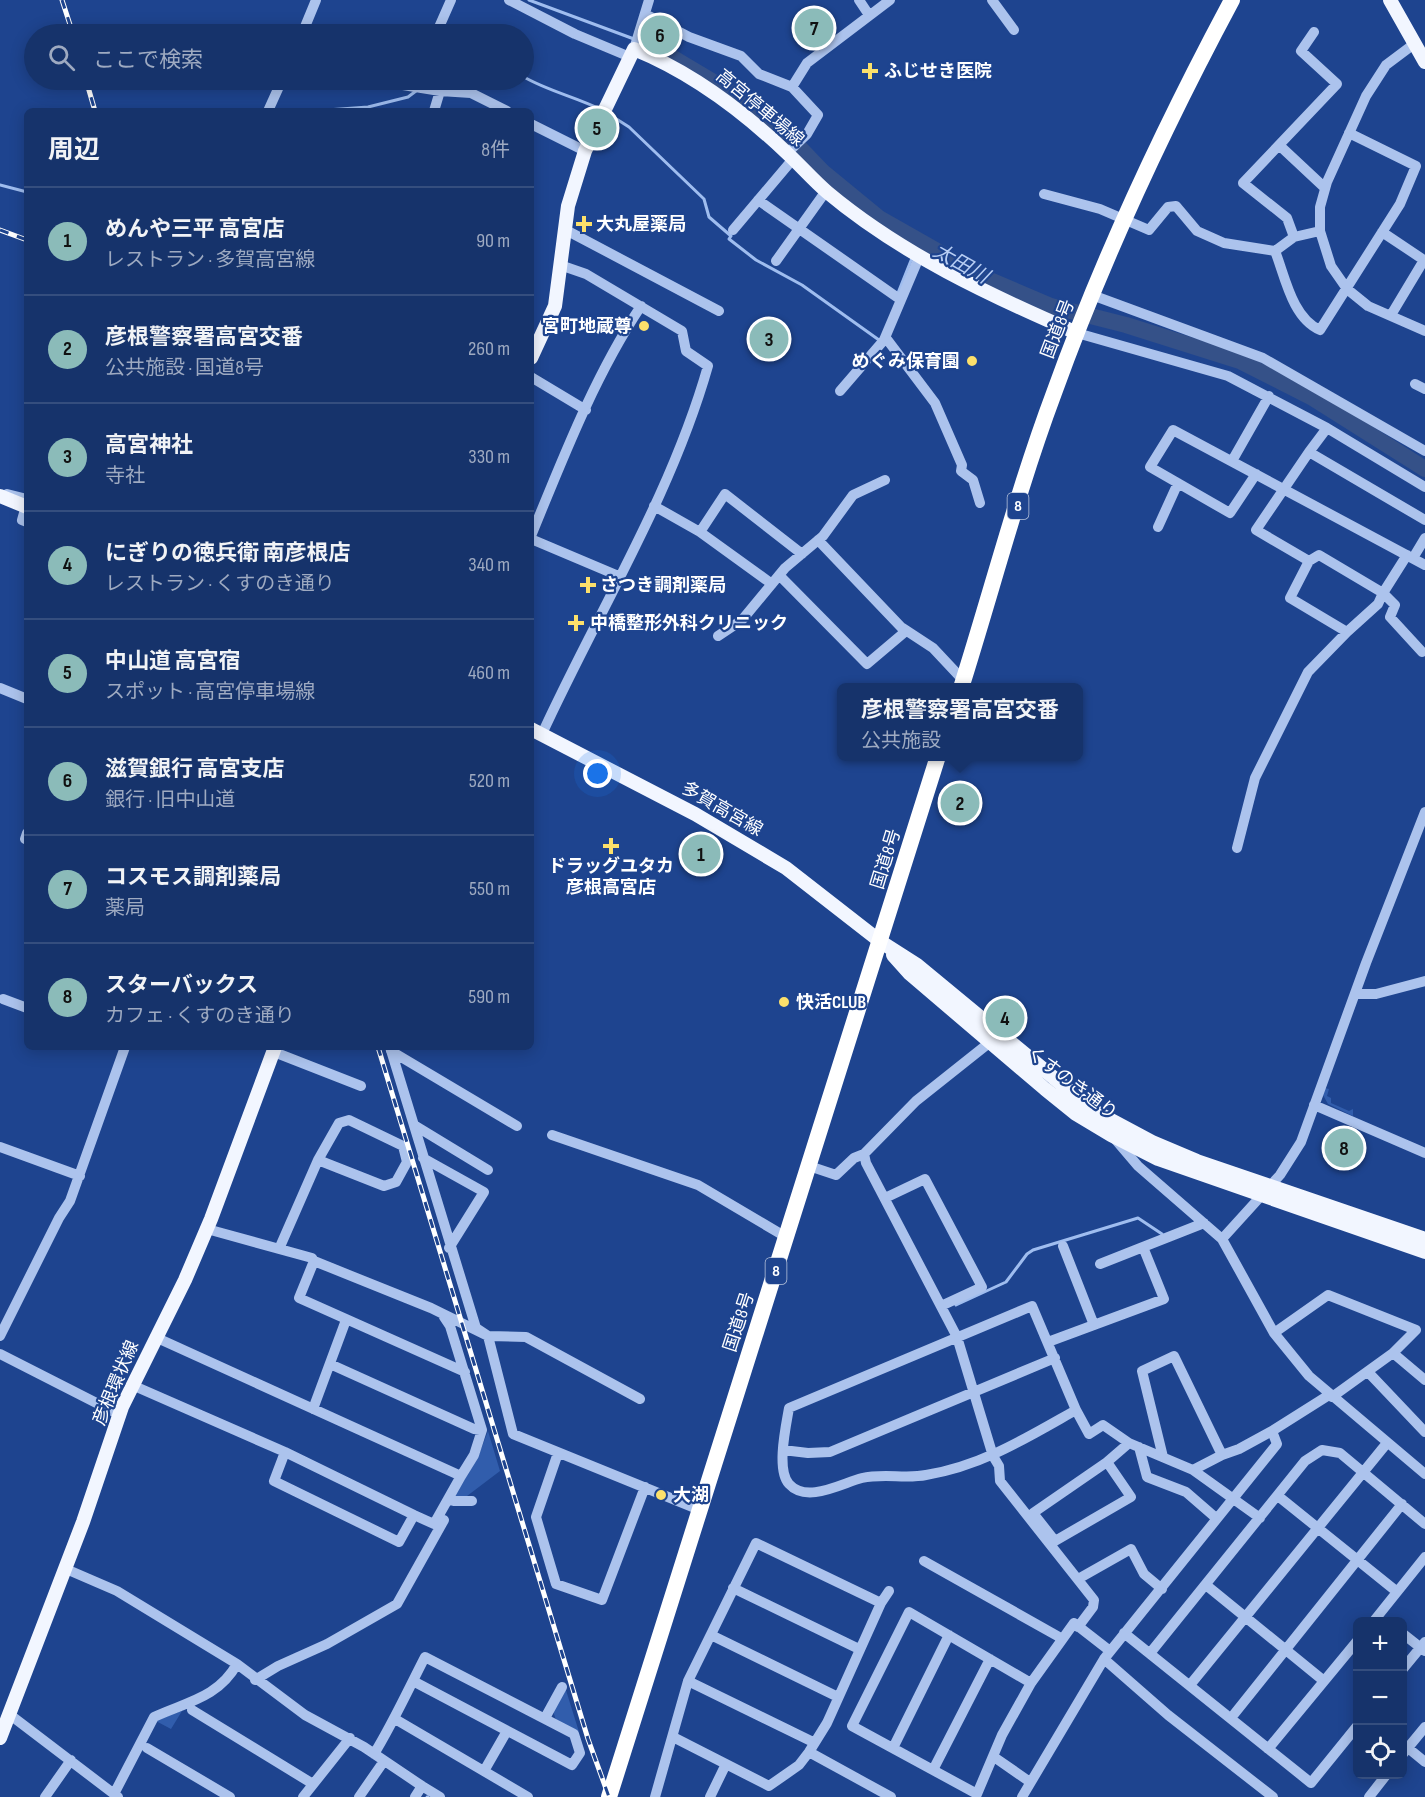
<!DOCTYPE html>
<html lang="ja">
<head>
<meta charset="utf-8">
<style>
  body { margin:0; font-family:"Sofia Sans Condensed","Noto Sans JP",sans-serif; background:#233f73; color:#f1f3f6 }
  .controls { position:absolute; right:18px; bottom:18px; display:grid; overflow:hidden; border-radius:9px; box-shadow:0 3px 15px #0003 }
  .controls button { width:54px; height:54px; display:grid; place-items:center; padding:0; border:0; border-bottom:2px solid #354e7e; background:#16336b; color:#f1f3f6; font:30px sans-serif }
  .you { position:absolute; left:598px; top:774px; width:21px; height:21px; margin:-15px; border:4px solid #fff; border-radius:50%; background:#1a73e8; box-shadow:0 0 0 9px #1a73e833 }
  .badge { display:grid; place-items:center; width:39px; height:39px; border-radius:50%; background:#8bbbb9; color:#111; font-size:20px; font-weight:700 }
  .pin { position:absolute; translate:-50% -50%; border:3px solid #fff; box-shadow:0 2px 6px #0006 }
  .popup { position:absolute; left:837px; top:683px; width:246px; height:78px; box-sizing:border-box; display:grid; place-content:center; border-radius:9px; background:#16336b; filter:drop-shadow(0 2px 4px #0005); font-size:20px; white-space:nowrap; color:#9eaac1 }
  .popup b { font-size:22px; color:#f1f3f6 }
  .popup::after { content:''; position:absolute; left:50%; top:100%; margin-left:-12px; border:12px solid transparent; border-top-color:#16336b }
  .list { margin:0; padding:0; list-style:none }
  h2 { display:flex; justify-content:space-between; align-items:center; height:78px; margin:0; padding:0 24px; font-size:26px }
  h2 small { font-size:20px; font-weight:400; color:#9eaac1 }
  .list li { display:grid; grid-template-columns:39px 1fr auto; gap:18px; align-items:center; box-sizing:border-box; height:108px; padding:0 24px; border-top:2px solid #354e7e }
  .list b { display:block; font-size:22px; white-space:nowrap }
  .list p { margin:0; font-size:20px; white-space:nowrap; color:#9eaac1 }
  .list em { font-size:20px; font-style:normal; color:#9eaac1 }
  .icon { flex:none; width:33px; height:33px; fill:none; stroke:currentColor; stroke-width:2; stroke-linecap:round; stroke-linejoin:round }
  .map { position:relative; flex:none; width:1425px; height:1797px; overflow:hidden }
  .search { position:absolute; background:#16336b; box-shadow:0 3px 15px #0003; left:24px; top:24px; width:510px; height:66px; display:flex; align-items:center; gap:15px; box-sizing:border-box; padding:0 21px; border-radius:33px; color:#9eaac1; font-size:22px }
  .panel { position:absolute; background:#16336b; box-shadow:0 3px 15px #0003; left:24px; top:108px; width:510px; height:942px; border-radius:9px }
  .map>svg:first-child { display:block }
</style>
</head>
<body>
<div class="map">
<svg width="1425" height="1797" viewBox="0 0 1425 1797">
  <rect width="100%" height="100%" fill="#1e448f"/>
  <!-- green -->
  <path fill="#315dac" d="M 1325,1088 L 1329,1089 L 1327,1096 L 1331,1098 L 1331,1103 L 1349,1111 L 1353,1109 L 1353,1116 L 1328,1104 L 1323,1095 Z
    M 488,1431 L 500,1471 L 467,1496 L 454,1496 L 478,1457 Z
    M 565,1687 L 579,1732 L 556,1720 L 553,1711 Z
    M 182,1711 L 171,1729 L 154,1720 Z"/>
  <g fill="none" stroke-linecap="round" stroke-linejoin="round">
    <!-- stream -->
    <path stroke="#9fbdef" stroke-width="3" d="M 529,0 L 634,39
      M 640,42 L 660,50
      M 524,77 C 548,91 576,97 602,110
      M 429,84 L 457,85 L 459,80
      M 313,111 L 368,107 L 408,97 L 416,91
      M 607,113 L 629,127 L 704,199 L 709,217 L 731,236 L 729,239 L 756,260 L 802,285 L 879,340
      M 0,185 L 27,192
      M 917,250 L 922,243
      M 898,293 L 912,258
      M 956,1305 L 1006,1282 L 1027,1254 L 1033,1250 L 1138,1218 L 1162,1234
      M 427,1797 L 428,1797"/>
    <!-- river -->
    <path stroke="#355188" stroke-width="16" d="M 660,50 L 754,106 L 777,124 L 823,172 L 879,218 L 983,277 L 1051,306 L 1126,325 L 1240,361 L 1311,397 L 1425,469"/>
    <!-- minor -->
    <path stroke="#acc3ed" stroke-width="10" d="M 509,0 L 575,34 L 630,57
      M 859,0 L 869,15
      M 992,0 L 1014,30
      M 645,14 L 689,37 L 741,56 L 759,74 L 792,87 L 818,115 L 807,134 L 787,153
      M 1314,32 L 1301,51 L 1337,84 L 1243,183 L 1287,218 L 1294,237 L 1275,251 C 1285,276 1292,318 1320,330 L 1400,204 L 1416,166 L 1349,133
      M 302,34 L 316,0
      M 436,34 L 451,0
      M 1414,44 L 1386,65 L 1366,96 L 1327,182 L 1320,207 L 1320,231 L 1331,266 L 1347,289 L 1368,306 L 1425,331
      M 634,49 L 649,0
      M 372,80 L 440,91 L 471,93 L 507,111
      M 792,87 L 807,63 L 890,0
      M 268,111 L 282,80
      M 434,111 L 440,91
      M 531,124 L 585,151
      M 1279,145 L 1325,188
      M 1044,194 L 1100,209 L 1149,230 L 1168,207 L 1176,206 L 1197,231 L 1224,243 L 1275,251
      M 758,200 L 901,300
      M 564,229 L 719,311
      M 733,230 L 793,159
      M 1382,232 L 1424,260 L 1391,315
      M 1294,237 L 1320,231
      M 776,261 L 826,191
      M 1092,295 L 1263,358 L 1425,451
      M 1077,333 L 1228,376 L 1327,428 L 1425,487
      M 886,338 L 935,403 L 962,465 L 961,471 L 973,480 L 980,503
      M 531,377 L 586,410
      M 1415,384 L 1425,389
      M 840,391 L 884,340 L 920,255
      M 1309,452 L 1327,428
      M 1232,461 L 1269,396
      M 1256,474 L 1230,513 L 1150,467 L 1173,430 L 1425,565
      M 7,494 L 27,499
      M 26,506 L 22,520 L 27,522
      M 654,506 L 700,532
      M 1158,527 L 1178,483
      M 531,536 C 563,458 594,377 641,306
      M 531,539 L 621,577
      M 818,540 L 901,627 L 933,648 L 963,680
      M 1319,555 L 1383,593 L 1378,604 L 1347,632 L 1290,598 L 1309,561 Z
      M 1407,555 L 1383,593 L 1395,605 L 1390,617 L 1422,652
      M 1413,558 L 1425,538
      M 1309,561 L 1256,530 L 1309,452 L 1425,520
      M 779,575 L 867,664 L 906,631
      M 772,584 L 700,532 L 725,494 L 802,554
      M 718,636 L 742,620 L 785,568 L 823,536 L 853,495 L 885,480
      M 0,688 L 27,699
      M 542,734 C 598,612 671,496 708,366 L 686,351 L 682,331 L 586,274 L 560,265
      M 25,839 L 27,833
      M 1237,848 L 1255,778 L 1308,672 L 1347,632
      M 1356,994 L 1376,994 L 1425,981
      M 3,999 L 27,1008
      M 994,1039 L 916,1101 L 864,1154 L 866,1163 L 957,1337 L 993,1456 L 999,1466 L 1000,1481 L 1094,1600 L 1093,1607 L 1078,1627
      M 390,1047 L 476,1328 L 488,1336 L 513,1434 L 700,1510
      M 391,1051 L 517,1126
      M 274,1052 L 361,1086
      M 1314,1105 L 1425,1153
      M 414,1125 L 488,1170
      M 552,1135 L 698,1185 L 786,1237
      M 1115,1139 L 1138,1166 L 1222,1239 L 1274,1333 L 1309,1376 L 1425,1474
      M 0,1147 L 80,1176
      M 423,1158 L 484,1192 L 449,1248
      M 809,1166 L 836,1175 L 854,1158 L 864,1154
      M 885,1198 L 925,1179 L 982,1287 L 941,1306
      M 207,1229 L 312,1258 L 314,1261 L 431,1308 L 488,1336 L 526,1337 L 640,1399
      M 1222,1239 L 1280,1175 L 1301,1142 L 1366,963 L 1425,812
      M 1063,1246 L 1094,1325
      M 1143,1247 L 1204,1223
      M 279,1249 L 318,1160 L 339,1123 L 349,1120 L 403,1146 L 407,1162 L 396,1182 L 384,1186 L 318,1160
      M 314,1261 L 299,1298 L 465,1372
      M 1032,1306 L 1076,1410 C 1028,1437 982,1466 926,1475 C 906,1479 883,1473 862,1478 C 842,1483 807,1504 789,1484 C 776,1470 786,1426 789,1408 Z
      M 444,1317 L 450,1326 L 482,1430 L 474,1455 L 461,1476
      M 1274,1333 L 1328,1295 L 1416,1330 L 1393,1353
      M 0,1336 L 59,1218 L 70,1201 L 125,1047
      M 155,1337 L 461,1476 L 434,1524 L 414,1515 L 285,1452 L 274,1481 L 399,1542 L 414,1515
      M 1048,1342 L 1164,1299 L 1143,1247 L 1100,1264
      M 0,1354 L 120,1415
      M 330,1364 L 474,1429 L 482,1430
      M 1368,1372 L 1425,1432
      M 132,1385 L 285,1452
      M 1332,1397 L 1393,1353 L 1425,1380
      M 313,1409 L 346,1320
      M 1076,1410 L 1089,1434 L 1103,1425 L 1129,1443
      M 1272,1431 L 1329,1395
      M 1139,1447 L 1147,1477 L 1186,1492 L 1216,1518
      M 783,1450 L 808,1453 L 830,1452 L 1055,1358
      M 558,1453 L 536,1517 L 556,1584 L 602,1600 L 645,1487
      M 1107,1462 L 1033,1513 L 1055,1541 L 1131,1497 L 1107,1462 L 1129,1443 L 1193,1470 L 1260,1518
      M 1193,1470 L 1222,1455
      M 1278,1496 L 1396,1591
      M 448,1499 L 454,1501 L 472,1501
      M 924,1561 L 1061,1638
      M 66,1569 L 117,1591 L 237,1664 L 305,1715 L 364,1747 L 422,1786
      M 1078,1579 L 1131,1549 L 1144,1574 L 1162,1589
      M 1206,1585 L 1324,1681
      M 733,1588 L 859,1649
      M 1373,1622 L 1425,1557
      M 1124,1633 L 1311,1783 L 1358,1725
      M 1402,1633 L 1425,1651
      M 711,1635 L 838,1697
      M 1151,1652 L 1305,1461 L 1322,1450 L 1340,1453 L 1425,1524
      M 1104,1659 L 1168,1715 L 1273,1797
      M 1402,1670 L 1425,1642
      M 255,1680 L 278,1666 L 327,1644 L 397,1604 L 444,1520
      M 688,1681 L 813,1742
      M 1031,1683 L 909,1612 L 852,1726 L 977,1794 L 1002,1735 L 1031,1683 L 1074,1623 L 1110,1651
      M 1190,1685 L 1387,1443
      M 192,1710 L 313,1784
      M 9,1714 L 118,1797
      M 545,1718 L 562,1687
      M 1231,1718 L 1402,1504
      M 395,1719 L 528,1797
      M 673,1737 L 769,1786 L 799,1765 L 809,1752 L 827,1723 L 881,1603
      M 147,1748 L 230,1797
      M 893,1748 L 949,1635
      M 1408,1748 L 1425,1762
      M 1268,1749 L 1358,1640
      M 809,1752 L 891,1797
      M 374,1754 C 393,1723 408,1690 425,1657 L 574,1734 L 580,1753 L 572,1765 L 413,1681
      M 1402,1755 L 1425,1727
      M 994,1757 L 1030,1782
      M 933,1770 L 990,1659
      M 484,1771 L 507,1731
      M 114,1794 L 154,1717 C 186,1702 218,1698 237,1664
      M 45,1797 L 71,1760
      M 303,1797 L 350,1738
      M 359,1797 L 384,1761
      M 415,1797 L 422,1786 L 440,1797
      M 655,1797 L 688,1681 L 756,1543 L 881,1603 L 889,1591
      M 710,1797 L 726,1764
      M 1022,1797 L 1104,1659 L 1277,1444 L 1272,1431 L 1239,1449 L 1222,1455 L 1174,1356 L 1142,1371 L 1163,1457
      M 1369,1797 L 1387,1774"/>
    <!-- major -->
    <path stroke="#f2f6ff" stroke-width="14" d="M 1390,0 L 1425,62
      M 531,358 L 555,306 L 568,206 L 585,151 L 634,49 C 693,73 742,110 788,154 C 801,166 813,180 827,192 C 901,254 989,295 1077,333
      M 0,496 L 27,507
      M 531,729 L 695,814 L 786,868 L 881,942 L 917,965 L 1094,1111 L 1152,1142 L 1197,1161 L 1425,1239
      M 893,955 L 910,974 L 1045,1089 L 1076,1114 L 1111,1135 L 1158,1159 L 1425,1252
      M 0,1738 L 83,1522 L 122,1407 L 185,1280 L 211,1219 L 275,1047"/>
    <!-- highway -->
    <path stroke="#fff" stroke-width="16" d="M 961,688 C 992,590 1018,489 1054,393 C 1103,257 1164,127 1232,0
      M 609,1797 L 938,756"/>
    <!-- rail casing -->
    <g stroke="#fff" stroke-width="5">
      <path id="rail" d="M 62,0 L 73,34
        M 86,80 L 95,111
        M 0,230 L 27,240
        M 378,1047 L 588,1739 L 609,1797"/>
    </g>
    <!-- rail -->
    <use href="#rail" stroke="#1e448f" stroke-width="3" stroke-dasharray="9" stroke-linecap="butt"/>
  </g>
  <!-- markers -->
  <g fill="#fce06b" stroke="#1e448f" stroke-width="2">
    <path d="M867 62h6v6h6v6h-6v6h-6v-6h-6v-6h6z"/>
    <path d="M581 215h6v6h6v6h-6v6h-6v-6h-6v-6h6z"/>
    <circle cx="644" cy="326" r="6"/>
    <circle cx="972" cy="361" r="6"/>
    <path d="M585 576h6v6h6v6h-6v6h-6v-6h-6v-6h6z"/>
    <path d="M573 614h6v6h6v6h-6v6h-6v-6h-6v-6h6z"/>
    <path d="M608 837h6v6h6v6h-6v6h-6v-6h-6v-6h6z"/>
    <circle cx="784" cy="1002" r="6"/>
    <circle cx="661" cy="1495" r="6"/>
  </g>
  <g text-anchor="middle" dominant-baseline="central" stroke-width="4.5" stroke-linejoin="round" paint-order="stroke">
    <!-- shield labels -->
    <g fill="#1e448f" stroke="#bcc7dd" stroke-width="1.5">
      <rect x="1007.5" y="493" width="21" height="26" rx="4.5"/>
      <rect x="765.5" y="1258" width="21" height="26" rx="4.5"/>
    </g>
    <g font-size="16" font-weight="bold" fill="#fff">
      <text x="1018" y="506">8</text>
      <text x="776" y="1271">8</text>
    </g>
    <!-- poi labels -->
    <g font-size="18" font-weight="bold" fill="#fff" stroke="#1e448f" text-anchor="start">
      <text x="884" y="71">ふじせき医院</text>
      <text x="596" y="224">大丸屋薬局</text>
      <text x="632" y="326" text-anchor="end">宮町地蔵尊</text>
      <text x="960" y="361" text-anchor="end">めぐみ保育園</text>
      <text x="600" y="585">さつき調剤薬局</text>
      <text x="590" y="623">中橋整形外科クリニック</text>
      <text x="611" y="866" text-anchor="middle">ドラッグユタカ<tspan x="611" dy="21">彦根高宮店</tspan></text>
      <text x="796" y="1002">快活CLUB</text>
      <text x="673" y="1495">大湖</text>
    </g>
    <!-- street labels -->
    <g font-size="18" fill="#fff" stroke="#1e448f">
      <text transform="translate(760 108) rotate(40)">高宮停車場線</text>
      <text transform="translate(1058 329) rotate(-69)">国道8号</text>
      <text transform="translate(722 809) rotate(30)">多賀高宮線</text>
      <text transform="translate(886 859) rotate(-73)">国道8号</text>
      <text transform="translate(1072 1083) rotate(37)">くすのき通り</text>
      <text transform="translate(739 1322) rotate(-72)">国道8号</text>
      <text transform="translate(116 1383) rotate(-67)">彦根環状線</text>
    </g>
    <!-- water labels -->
    <g font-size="20" font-style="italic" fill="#b8cef4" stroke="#1e448f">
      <text transform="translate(961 264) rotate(29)">太田川</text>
    </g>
  </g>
</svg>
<div class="controls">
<button>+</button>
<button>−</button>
<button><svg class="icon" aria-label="locate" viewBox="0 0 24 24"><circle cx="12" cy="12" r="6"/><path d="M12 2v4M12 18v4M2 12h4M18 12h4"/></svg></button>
</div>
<div class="you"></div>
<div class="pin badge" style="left:701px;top:854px">1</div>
<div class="pin badge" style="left:960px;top:803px">2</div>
<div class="popup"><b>彦根警察署高宮交番</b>公共施設</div>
<div class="pin badge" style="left:769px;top:339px">3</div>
<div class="pin badge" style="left:1005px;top:1018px">4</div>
<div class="pin badge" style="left:597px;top:128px">5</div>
<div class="pin badge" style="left:660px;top:35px">6</div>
<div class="pin badge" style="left:814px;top:28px">7</div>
<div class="pin badge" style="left:1344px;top:1148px">8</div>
<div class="search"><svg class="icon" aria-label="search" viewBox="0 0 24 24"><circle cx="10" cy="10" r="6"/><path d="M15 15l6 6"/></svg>ここで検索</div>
<section class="panel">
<h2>周辺<small>8件</small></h2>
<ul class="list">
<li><span class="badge">1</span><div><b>めんや三平 高宮店</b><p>レストラン · 多賀高宮線</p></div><em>90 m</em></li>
<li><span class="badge">2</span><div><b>彦根警察署高宮交番</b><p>公共施設 · 国道8号</p></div><em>260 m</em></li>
<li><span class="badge">3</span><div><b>高宮神社</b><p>寺社</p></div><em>330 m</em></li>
<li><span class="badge">4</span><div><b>にぎりの徳兵衛 南彦根店</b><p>レストラン · くすのき通り</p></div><em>340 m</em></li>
<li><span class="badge">5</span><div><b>中山道 高宮宿</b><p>スポット · 高宮停車場線</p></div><em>460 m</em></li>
<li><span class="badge">6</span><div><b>滋賀銀行 高宮支店</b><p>銀行 · 旧中山道</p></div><em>520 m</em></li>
<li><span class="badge">7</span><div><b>コスモス調剤薬局</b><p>薬局</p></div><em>550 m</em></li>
<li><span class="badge">8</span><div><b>スターバックス</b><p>カフェ · くすのき通り</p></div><em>590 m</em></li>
</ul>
</section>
</div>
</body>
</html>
